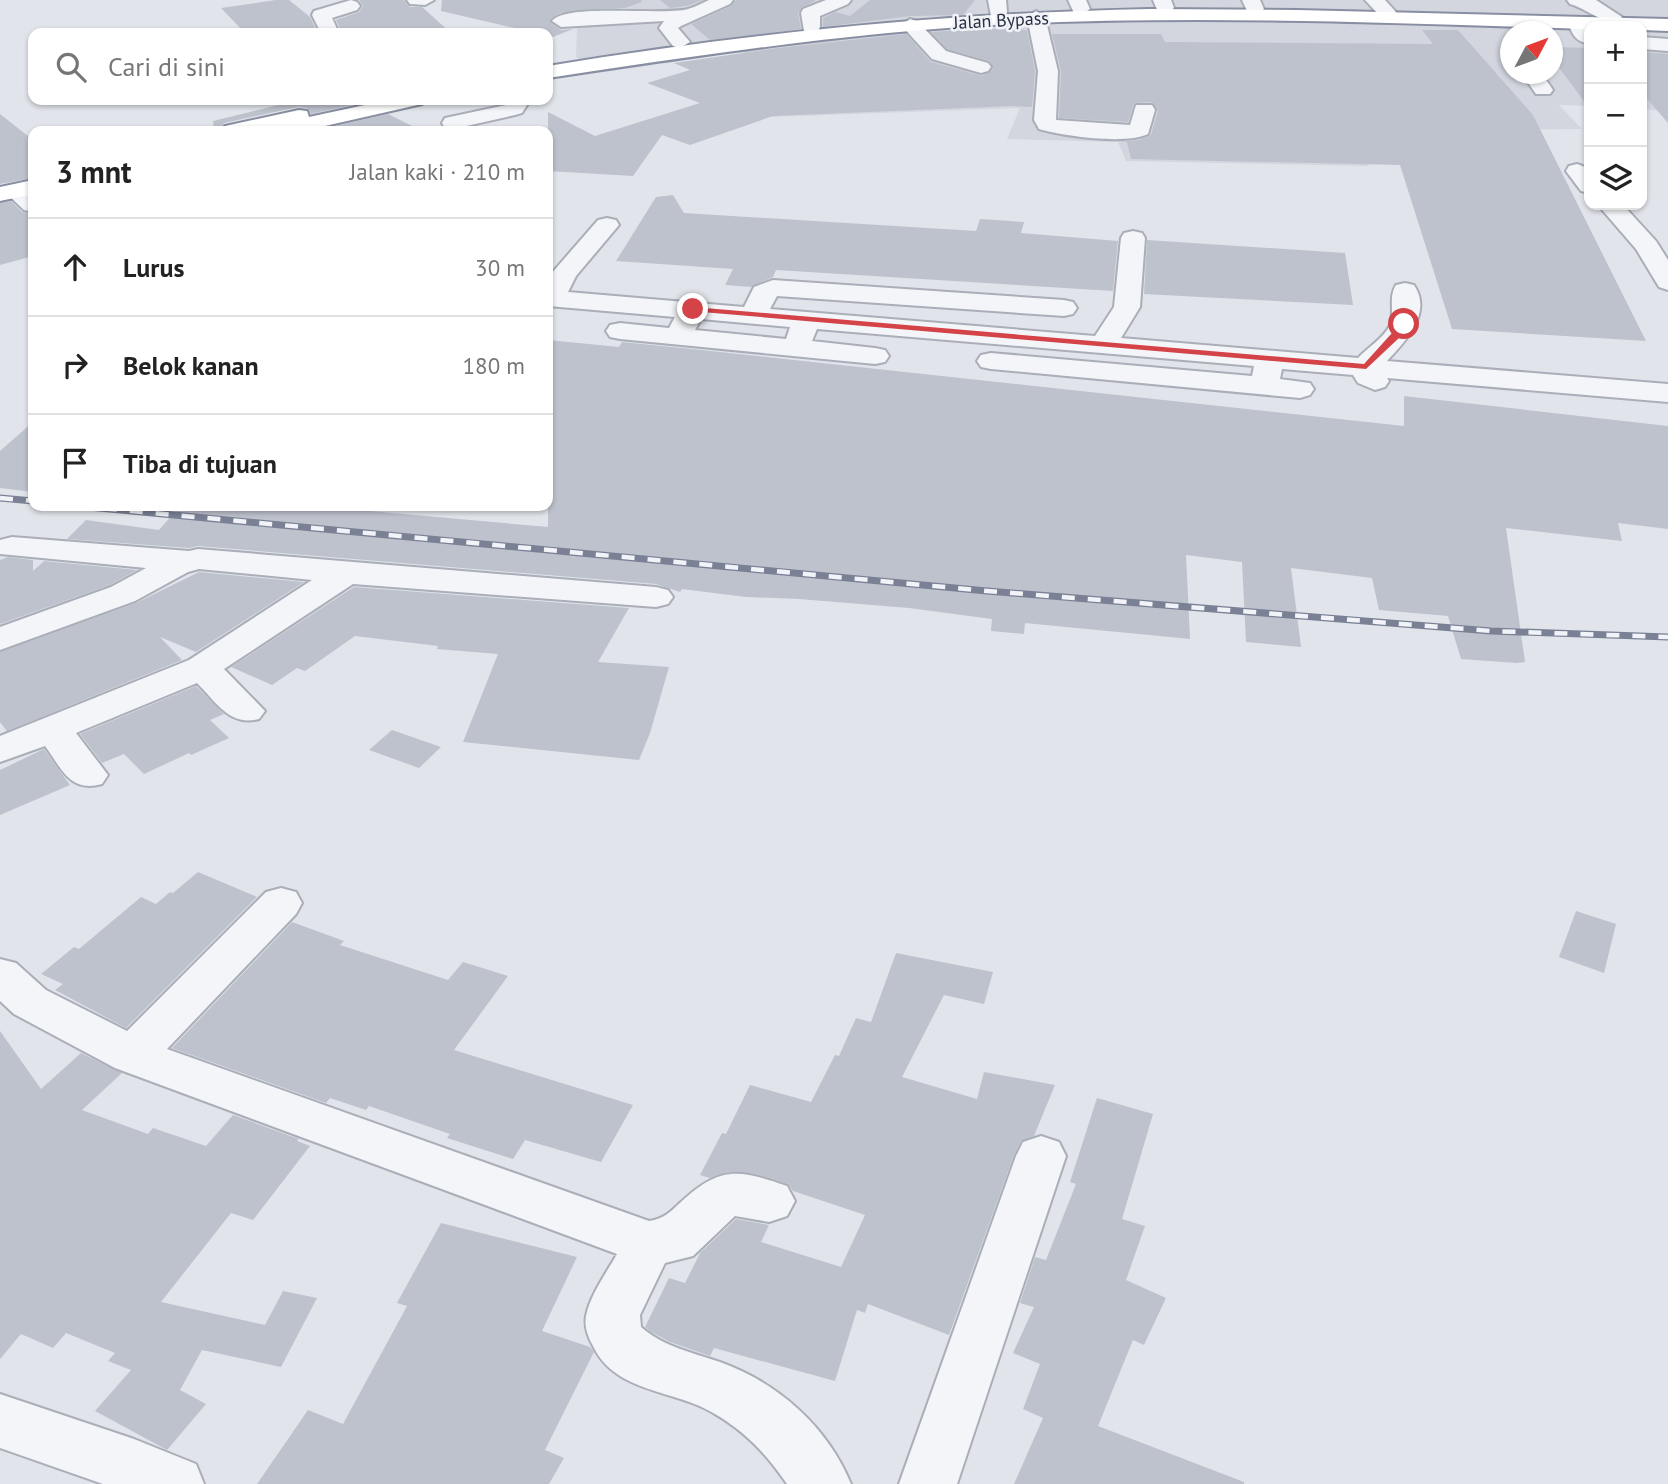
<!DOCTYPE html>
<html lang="id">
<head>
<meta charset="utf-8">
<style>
  body { margin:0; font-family:"PT Sans",sans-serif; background:#f6f6f6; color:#222 }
  .controls { position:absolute; right:21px; top:21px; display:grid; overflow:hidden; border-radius:14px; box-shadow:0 2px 5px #0004 }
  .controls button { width:63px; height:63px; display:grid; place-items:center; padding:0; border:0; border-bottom:2px solid #e0e0e0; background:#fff; color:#222; font:35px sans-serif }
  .compass { position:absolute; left:1500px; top:21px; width:63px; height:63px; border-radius:50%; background:#fff; box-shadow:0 2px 5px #0004; rotate:49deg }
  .stop { position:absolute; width:21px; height:21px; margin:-16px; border:5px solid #d34347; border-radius:50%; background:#fff }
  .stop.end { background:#d34347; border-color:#fff; box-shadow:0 2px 7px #0008 }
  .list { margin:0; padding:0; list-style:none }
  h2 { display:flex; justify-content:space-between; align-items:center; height:91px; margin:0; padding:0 28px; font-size:30px }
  h2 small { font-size:23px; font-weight:400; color:#767676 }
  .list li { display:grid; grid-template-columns:46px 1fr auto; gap:21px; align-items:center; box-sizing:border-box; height:98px; padding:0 28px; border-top:2px solid #e0e0e0 }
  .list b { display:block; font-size:26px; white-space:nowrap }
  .list em { font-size:23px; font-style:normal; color:#767676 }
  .icon { flex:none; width:38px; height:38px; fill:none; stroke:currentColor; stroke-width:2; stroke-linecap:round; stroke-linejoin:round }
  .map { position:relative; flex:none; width:1668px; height:1484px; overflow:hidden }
  .search { position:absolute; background:#fff; box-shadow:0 2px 5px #0004; left:28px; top:28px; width:525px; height:77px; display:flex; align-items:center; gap:18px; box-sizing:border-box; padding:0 24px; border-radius:14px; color:#767676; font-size:26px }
  .panel { position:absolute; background:#fff; box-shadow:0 2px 5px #0004; left:28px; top:126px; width:525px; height:385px; border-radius:14px }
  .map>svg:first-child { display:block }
</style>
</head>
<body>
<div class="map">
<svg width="1668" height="1484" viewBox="0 0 1668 1484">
  <rect width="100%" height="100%" fill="#e1e4ea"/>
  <!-- built -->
  <path fill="#d3d6df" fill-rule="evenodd" d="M 521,0 L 1668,0 L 1668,111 L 1642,109 L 1642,26 L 1589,26 L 1589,106 L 1559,105 L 1582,129 L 1456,130 L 1364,147 L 1368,166 L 1126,161 L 1118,142 L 1007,139 L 1020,108 L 769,117 L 742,47 L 595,70 L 576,57 L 577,28 L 559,23 ZM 1510,32 L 1552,32 L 1552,74 L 1510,74 Z"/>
  <!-- building -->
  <path fill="#bec2cd" d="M 276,0 L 289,0 L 310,17 L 318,33 L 245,33 L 221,8 Z
    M 359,0 L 404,0 L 410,7 L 422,7 L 451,33 L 342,33 L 336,20 L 359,12 L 363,6 Z
    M 442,0 L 641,0 L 642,2 L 625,8 L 560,13 L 551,19 L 551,23 L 561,30 L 573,29 L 553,37 L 548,33 L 536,33 L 441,11 Z
    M 660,0 L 703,0 L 687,6 L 670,8 Z
    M 736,0 L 815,0 L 815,1 L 801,8 L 798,13 L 801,29 L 710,40 L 691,24 L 731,6 Z
    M 870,0 L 975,0 L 963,15 L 911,16 L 823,27 L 823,18 L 835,12 L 850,16 Z
    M 979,29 L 1027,30 L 1035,71 L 1032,107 L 1012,106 L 773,116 L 690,145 L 662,135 L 633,176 L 548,171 L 548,112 L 595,136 L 700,103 L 647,83 L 690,70 L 674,63 L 778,48 L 906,34 L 931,62 L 982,76 L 993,69 L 990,61 L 947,49 L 931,32 Z
    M 1422,30 L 1458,30 L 1533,115 L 1646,341 L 1452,329 L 1400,165 L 1131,159 L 1127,142 L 1119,142 L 1138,140 L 1151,135 L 1158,111 L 1152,102 L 1134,103 L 1128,122 L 1059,118 L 1061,71 L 1052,34 L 1161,34 L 1165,42 L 1433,44 Z
    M 1552,47 L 1589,48 L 1589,108 L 1552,58 Z
    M 1642,52 L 1668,54 L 1668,123 L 1642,93 Z
    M 299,100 L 359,100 L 365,102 L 311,114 L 307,108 L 298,107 L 224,123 L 219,131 L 214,131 L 213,121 Z
    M 0,114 L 33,140 L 33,178 L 0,184 Z
    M 388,114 L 422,131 L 314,131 Z
    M 673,195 L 684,213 L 976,231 L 980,219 L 1024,222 L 1021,233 L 1118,241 L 1113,291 L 776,270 L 773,277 L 751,287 L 725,285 L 733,269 L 616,261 L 656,197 Z
    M 11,201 L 22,212 L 33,214 L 33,256 L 0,265 L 0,203 Z
    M 1147,240 L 1345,253 L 1353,305 L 1144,294 Z
    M 548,340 L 619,347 L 622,342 L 692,349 L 1404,426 L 1404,396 L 1668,426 L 1668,529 L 1618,523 L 1622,541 L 1506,528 L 1525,662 L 1516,663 L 1461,659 L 1448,616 L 1379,610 L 1372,578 L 1291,568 L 1301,647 L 1246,642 L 1242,562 L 1186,555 L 1190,639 L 1025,623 L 1024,634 L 991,631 L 992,619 L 909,608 L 799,599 L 746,597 L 682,589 L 680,592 L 656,584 L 198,546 L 189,548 L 67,539 L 86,520 L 159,530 L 180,506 L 314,506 L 548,527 Z
    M 33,422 L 33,492 L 0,488 L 0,451 Z
    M 8,557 L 33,560 L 33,571 L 44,561 L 137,570 L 110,585 L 0,624 L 0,560 Z
    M 199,572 L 304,582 L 196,652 L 160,637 L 182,660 L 7,731 L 0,722 L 0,652 L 136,603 Z
    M 354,587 L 629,608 L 598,662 L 669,667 L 650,733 L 639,760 L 463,742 L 498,654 L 437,649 L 438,646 L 355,636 L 305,671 L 297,668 L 272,685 L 231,667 Z
    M 196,686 L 224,714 L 210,720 L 229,738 L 191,755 L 189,753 L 144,774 L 124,754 L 102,763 L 80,734 Z
    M 392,730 L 441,747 L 419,768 L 369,750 Z
    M 44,749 L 70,785 L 0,815 L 0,770 Z
    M 198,872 L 257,897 L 126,1028 L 55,990 L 63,984 L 41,974 L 74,947 L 79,949 L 141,897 L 156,904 L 170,892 L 173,893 Z
    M 1576,911 L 1616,924 L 1604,973 L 1559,957 Z
    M 292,922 L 344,941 L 340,945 L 448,980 L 463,962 L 508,976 L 454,1050 L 633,1105 L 601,1162 L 525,1140 L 513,1159 L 447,1138 L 450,1134 L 369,1106 L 366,1110 L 330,1098 L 326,1103 L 172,1048 Z
    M 896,953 L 993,972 L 984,1004 L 944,995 L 902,1077 L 977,1099 L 984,1072 L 1055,1085 L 1034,1136 L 1021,1141 L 1014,1155 L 949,1335 L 868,1304 L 865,1313 L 857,1310 L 835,1381 L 714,1348 L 710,1356 L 670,1342 L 651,1332 L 645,1327 L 669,1278 L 685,1283 L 700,1253 L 736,1219 L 769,1225 L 761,1242 L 841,1267 L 865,1215 L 793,1191 L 788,1184 L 756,1174 L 730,1172 L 710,1178 L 700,1175 L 722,1133 L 726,1134 L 750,1085 L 811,1102 L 835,1055 L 839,1056 L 856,1018 L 871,1022 Z
    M 0,1031 L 41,1089 L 81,1053 L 122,1073 L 82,1110 L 148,1134 L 153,1128 L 206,1146 L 233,1115 L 299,1139 L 297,1141 L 310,1146 L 253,1220 L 231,1213 L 161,1302 L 265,1325 L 283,1291 L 317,1298 L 281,1367 L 202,1350 L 180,1390 L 206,1404 L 167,1450 L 95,1411 L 131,1370 L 108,1361 L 115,1353 L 66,1333 L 53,1348 L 21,1334 L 0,1359 Z
    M 1097,1098 L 1153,1114 L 1122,1219 L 1145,1226 L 1126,1280 L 1166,1298 L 1144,1345 L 1133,1340 L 1098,1426 L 1244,1482 L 1244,1484 L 1014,1484 L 1043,1418 L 1023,1409 L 1040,1364 L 1013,1353 L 1034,1307 L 1020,1303 L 1035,1257 L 1046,1260 L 1076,1184 L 1070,1182 Z
    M 441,1223 L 577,1257 L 542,1331 L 590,1347 L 594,1352 L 545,1450 L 564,1458 L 549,1484 L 257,1484 L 308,1410 L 343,1424 L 407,1306 L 397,1303 Z"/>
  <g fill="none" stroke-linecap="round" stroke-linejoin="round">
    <!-- minor casing -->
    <g stroke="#aaaeb8" stroke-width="4">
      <path id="minor" d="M 351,0 L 357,2 L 360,6 L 357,10 L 332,18 L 339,33 L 321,33 L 312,15 L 314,11 Z
        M 407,0 L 434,0 L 425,5 L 410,4 Z
        M 709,0 L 733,0 L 730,4 L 681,26 L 678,28 L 690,42 L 680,48 L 673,46 L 659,28 L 664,21 L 561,27 L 552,21 C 566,3 663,16 688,9 C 695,7 702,3 709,0 Z
        M 826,0 L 851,0 L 848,4 L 820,16 L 820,27 L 818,31 L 804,31 L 801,13 L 803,9 Z
        M 988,0 L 1006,0 L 1007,12 L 1005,16 L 991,16 Z
        M 1068,0 L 1086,0 L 1090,9 L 1081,15 L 1074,13 Z
        M 1153,0 L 1171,0 L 1174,8 L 1165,14 L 1158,12 Z
        M 1242,0 L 1260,0 L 1264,9 L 1255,15 L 1248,13 Z
        M 1365,0 L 1385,0 L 1396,12 L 1394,16 L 1380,16 Z
        M 1567,0 L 1596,0 L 1622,17 L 1620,21 C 1603,25 1586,8 1570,4 Z
        M 1036,11 L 1045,17 L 1058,71 L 1056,120 L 1130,125 L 1136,105 L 1152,105 L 1155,110 L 1148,134 C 1126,145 1063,136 1039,129 L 1034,120 L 1038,71 L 1027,17 Z
        M 1523,16 L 1530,18 L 1542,32 L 1522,32 L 1514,22 Z
        M 1577,17 L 1586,23 L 1589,44 C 1576,41 1573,36 1568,23 Z
        M 910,19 L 917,21 L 946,51 L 988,63 L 991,67 L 988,71 L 981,73 L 932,59 L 901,25 Z
        M 1642,37 L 1668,39 L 1668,51 L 1642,49 Z
        M 1522,74 L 1542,74 L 1553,90 L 1550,94 L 1536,94 Z
        M 507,100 L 527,100 L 529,102 L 522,113 L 515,115 L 453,129 L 445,128 L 442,123 L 445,118 L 506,105 Z
        M 1577,164 C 1593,168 1589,179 1589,193 L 1581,191 L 1566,171 L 1569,166 Z
        M 16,184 L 24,186 L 33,194 L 33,212 L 24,210 L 4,191 L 8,186 Z
        M 1598,205 L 1623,205 L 1656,241 L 1668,260 L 1668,290 L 1659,287 L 1636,249 Z
        M 607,218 L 616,220 L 619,225 L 576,276 L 568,292 L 744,307 L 754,287 L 773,280 L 1064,300 L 1073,302 L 1077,308 L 1073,314 L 1064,316 L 777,296 L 770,309 L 1095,336 L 1114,307 L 1121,238 L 1124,233 L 1133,231 L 1142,233 L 1145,238 L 1140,307 L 1121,338 L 1358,358 C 1367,348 1384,338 1390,325 C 1395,312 1388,297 1396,285 L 1405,283 L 1414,285 C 1433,313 1405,342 1387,361 L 1668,384 L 1668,402 L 1387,378 L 1389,381 L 1385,387 L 1375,390 L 1358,383 L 1353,375 L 1282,369 L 1280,379 L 1310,383 L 1314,389 L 1310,395 L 1300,398 L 991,369 L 981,367 L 977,361 L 981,355 L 991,353 L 1252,376 L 1254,366 L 817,329 L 812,341 L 875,348 L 885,350 L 889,356 L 885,362 L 875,364 L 620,339 L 610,337 L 606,331 L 610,325 L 620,323 L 669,328 L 675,317 L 548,306 L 548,281 L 551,274 L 598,220 ZM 701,319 L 790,327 L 786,339 L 695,330 Z
        M 12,537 L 189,551 L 198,549 L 656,587 L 668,590 L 673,597 L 668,604 L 656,607 L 353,584 L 224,669 L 265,711 L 259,719 C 230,727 216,702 197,683 L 76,733 L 108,775 L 102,784 C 70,793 62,769 45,746 L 0,762 L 0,736 L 189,660 L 312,580 L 199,569 L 188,572 L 135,601 L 0,650 L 0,627 L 111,587 L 146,568 L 0,554 L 0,540 Z
        M 281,888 L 296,892 L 302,903 L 296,914 L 167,1049 L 649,1221 C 664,1219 670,1212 681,1202 C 720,1166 738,1169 787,1186 L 795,1201 L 787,1216 L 769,1222 L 735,1216 L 693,1256 L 665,1263 L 640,1315 L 641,1327 C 664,1347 691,1352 720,1362 C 778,1383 827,1426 851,1484 L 787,1484 C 767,1455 746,1432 715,1414 C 675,1389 616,1394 593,1346 C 588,1337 584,1327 586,1316 C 590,1295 607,1272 617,1254 L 115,1068 L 14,1014 L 0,1001 L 0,959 L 16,963 L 46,990 L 127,1031 L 266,892 Z
        M 1041,1136 L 1059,1142 L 1066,1156 L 957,1484 L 899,1484 L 1016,1156 L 1023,1142 Z
        M 0,1394 L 134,1439 L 196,1464 L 204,1484 L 103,1484 L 0,1448 Z"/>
    </g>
    <!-- highway casing -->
    <g stroke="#888fa2" stroke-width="4">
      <path id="highway" d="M 1149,9 L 1297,10 L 1668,19 L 1668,31 L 1642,30 L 1642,26 L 1589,26 L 1589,29 C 1396,23 1202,15 1009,24 C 854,32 701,55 548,78 L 548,66 C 748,33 947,13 1149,9 Z
        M 388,100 L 425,100 L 422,104 L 303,131 L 222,131 L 225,126 L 299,110 L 307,111 L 309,117 Z
        M 33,180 L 33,194 L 0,201 L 0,187 Z"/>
    </g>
    <!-- minor -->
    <use href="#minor" fill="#f4f5f8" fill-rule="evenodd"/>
    <!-- highway -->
    <use href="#highway" fill="#fff" fill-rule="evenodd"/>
    <!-- rail casing -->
    <g stroke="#7a8195" stroke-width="7">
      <path id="rail" d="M 0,498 L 33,501
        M 78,506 L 987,591 L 1491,631 L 1668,637"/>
    </g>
    <!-- rail -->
    <use href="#rail" stroke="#f1f3f8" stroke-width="4.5" stroke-dasharray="13" stroke-linecap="butt"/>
  </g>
  <!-- route -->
  <path fill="#d34347" d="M 693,307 L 1364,364 L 1401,323 L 1408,324 L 1400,337 L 1366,369 L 690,311 Z"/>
  <g text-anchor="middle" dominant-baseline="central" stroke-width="5" stroke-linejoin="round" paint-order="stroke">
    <!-- far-street labels -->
    <g font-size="18" fill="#292f43" stroke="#f1f3f8">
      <text transform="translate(1001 20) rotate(-3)">Jalan Bypass</text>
    </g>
  </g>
</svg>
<div class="controls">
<button>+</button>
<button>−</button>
<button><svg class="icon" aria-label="layers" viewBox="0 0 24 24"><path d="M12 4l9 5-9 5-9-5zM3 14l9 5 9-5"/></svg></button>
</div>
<svg class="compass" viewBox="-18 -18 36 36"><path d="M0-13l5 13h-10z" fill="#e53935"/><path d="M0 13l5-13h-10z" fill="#767676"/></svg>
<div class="stop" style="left:1404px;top:324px"></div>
<div class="stop end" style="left:693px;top:309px"></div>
<div class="search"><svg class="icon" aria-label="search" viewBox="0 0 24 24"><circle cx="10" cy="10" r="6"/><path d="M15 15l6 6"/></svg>Cari di sini</div>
<section class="panel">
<h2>3 mnt<small>Jalan kaki · 210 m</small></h2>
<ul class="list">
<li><svg class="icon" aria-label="ahead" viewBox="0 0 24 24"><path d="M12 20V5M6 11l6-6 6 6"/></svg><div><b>Lurus</b></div><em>30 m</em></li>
<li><svg class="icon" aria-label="right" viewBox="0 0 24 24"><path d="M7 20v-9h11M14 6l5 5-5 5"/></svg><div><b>Belok kanan</b></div><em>180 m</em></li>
<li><svg class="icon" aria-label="arrive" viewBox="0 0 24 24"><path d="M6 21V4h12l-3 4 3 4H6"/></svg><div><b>Tiba di tujuan</b></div></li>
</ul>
</section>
</div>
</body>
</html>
